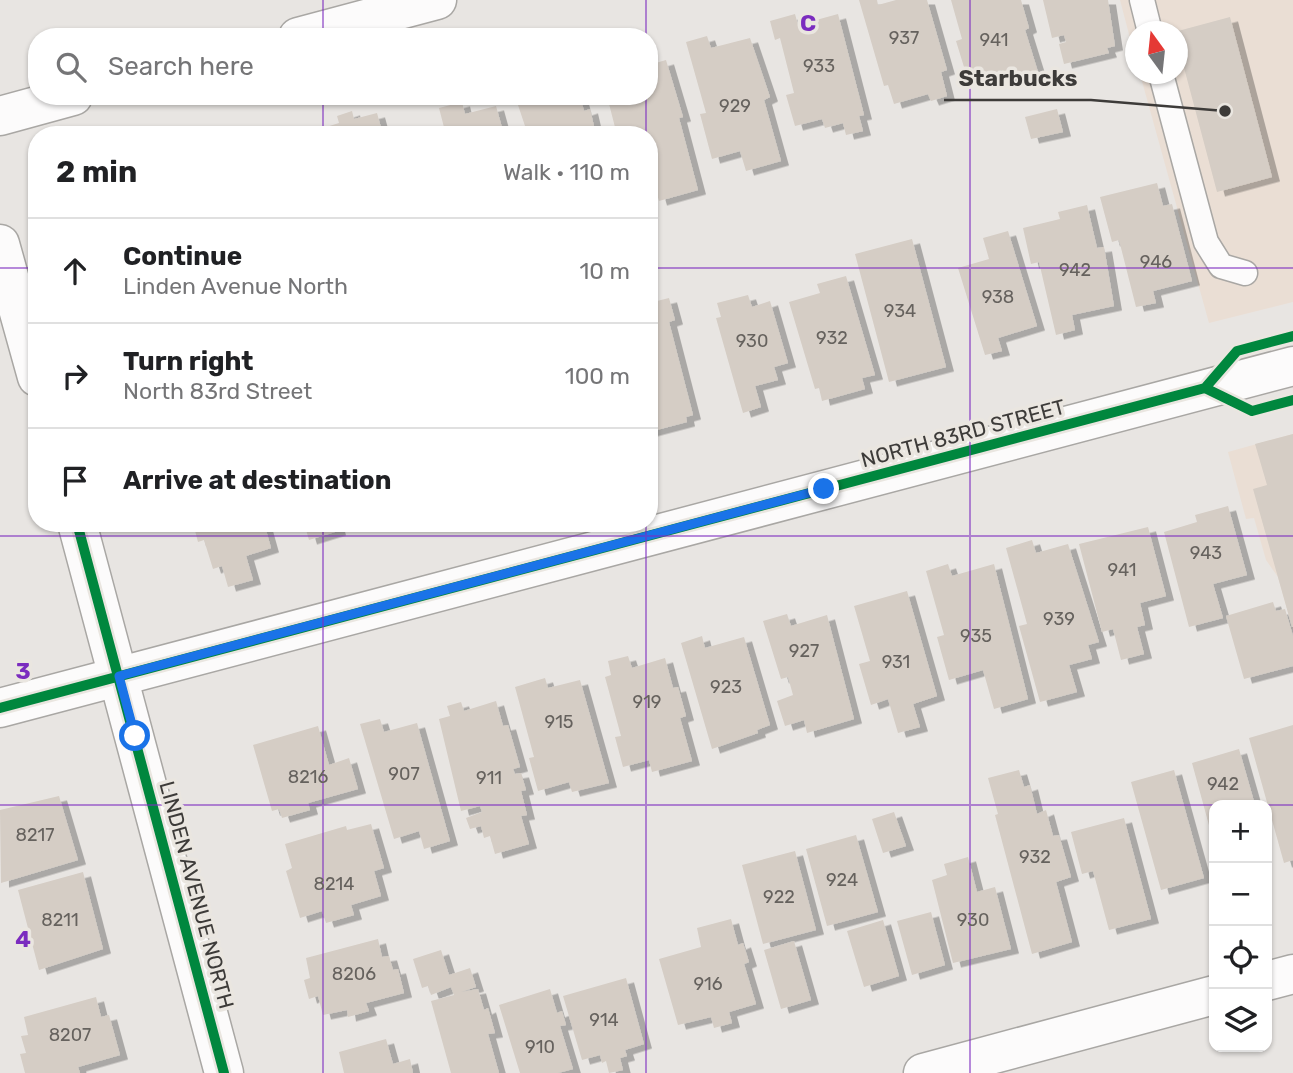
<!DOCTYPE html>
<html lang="en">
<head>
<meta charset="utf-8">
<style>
  body { margin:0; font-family:Rubik,sans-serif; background:#f2f2f2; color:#202124 }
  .controls { position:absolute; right:21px; bottom:21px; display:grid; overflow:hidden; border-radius:14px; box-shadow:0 2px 5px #0004 }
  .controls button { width:63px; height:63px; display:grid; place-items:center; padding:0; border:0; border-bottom:2px solid #e0e0e0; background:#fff; color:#202124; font:35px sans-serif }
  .compass { position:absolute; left:1125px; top:21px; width:63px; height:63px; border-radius:50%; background:#fff; box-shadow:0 2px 5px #0004; rotate:345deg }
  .stop { position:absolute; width:21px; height:21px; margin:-16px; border:5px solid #1a73e8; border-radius:50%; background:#fff }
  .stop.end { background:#1a73e8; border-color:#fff; box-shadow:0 2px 7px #0008 }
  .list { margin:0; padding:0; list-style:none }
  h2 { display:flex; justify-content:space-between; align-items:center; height:91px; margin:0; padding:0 28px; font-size:30px }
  h2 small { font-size:23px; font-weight:400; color:#757577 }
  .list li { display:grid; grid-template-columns:46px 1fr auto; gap:21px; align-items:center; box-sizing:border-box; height:105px; padding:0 28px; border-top:2px solid #e0e0e0 }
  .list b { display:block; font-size:26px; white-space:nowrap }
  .list p { margin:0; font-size:23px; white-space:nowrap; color:#757577 }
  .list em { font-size:23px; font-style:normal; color:#757577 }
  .icon { flex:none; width:38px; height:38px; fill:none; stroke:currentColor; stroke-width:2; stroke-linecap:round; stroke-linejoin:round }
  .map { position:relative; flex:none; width:1293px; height:1073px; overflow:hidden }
  .search { position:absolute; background:#fff; box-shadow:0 2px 5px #0004; left:28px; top:28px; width:630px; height:77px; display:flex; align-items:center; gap:18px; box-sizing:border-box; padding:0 24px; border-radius:28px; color:#757577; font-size:26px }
  .panel { position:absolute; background:#fff; box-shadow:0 2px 5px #0004; left:28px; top:126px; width:630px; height:406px; border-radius:28px }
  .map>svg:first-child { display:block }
</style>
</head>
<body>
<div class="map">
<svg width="1293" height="1073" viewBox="0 0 1293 1073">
  <defs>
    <filter id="shadow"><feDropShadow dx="8" dy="4.5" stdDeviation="0" flood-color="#0004"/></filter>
  </defs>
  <rect width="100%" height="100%" fill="#e8e5e2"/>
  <!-- commercial -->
  <path fill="#eaded4" d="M 1120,0 L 1293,0 L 1293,302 L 1209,323 L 1140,74 L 1178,74 L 1178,32 L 1136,32 L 1135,57 Z
    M 1293,434 L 1293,630 L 1278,577 L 1266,560 L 1254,518 L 1246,519 L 1228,452 Z"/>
  <!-- building -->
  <path fill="#d5cdc5" filter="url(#shadow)" d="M 859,0 L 877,0 L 878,5 L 896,0 L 927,0 L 947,70 L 941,72 L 947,96 L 931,101 L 928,94 L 894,104 L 888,85 L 884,86 Z
    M 951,0 L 1021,0 L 1029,28 L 1025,30 L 1038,72 L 1020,79 L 1019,75 L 1005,79 L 1002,70 L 968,80 L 956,41 L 962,39 Z
    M 1043,0 L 1108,0 L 1115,46 L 1107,48 L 1109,53 L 1064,64 L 1059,44 L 1066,42 L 1064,35 L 1052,38 Z
    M 795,14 L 798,25 L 838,14 L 864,115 L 859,116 L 863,131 L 846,135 L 843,123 L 825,128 L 822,119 L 795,126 L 786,95 L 794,93 L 780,38 L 775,40 L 770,21 Z
    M 1230,17 L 1272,177 L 1217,192 L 1178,45 L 1178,31 Z
    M 707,36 L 711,48 L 750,38 L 770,97 L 764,100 L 781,161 L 746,171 L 740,151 L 712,159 L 700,114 L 706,113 L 686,42 Z
    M 666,60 L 683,117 L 679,118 L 698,190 L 659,201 L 650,169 L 657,167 L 655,161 L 649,163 L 649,135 L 617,135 L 607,96 L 649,96 L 649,65 Z
    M 515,96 L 580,96 L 584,111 L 590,109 L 596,135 L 528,135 Z
    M 462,102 L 465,114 L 496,106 L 504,135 L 446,135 L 439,108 Z
    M 1057,109 L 1063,132 L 1031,139 L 1025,117 Z
    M 352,111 L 354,119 L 377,113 L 383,135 L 325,135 L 323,128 L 339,123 L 337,116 Z
    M 1157,183 L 1163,206 L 1172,204 L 1192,281 L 1153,291 L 1156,303 L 1136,307 L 1119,240 L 1112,242 L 1100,197 Z
    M 1087,205 L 1097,248 L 1104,247 L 1114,306 L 1072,315 L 1075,330 L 1056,335 L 1039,262 L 1031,264 L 1023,228 L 1060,219 L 1058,212 Z
    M 1008,231 L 1037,326 L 998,338 L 1002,351 L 985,355 L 958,268 L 989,259 L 983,238 Z
    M 912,239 L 946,367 L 889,382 L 855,254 Z
    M 846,276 L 875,375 L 862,378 L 865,389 L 822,401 L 819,388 L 815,389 L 789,302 L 820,293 L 817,284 Z
    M 748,295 L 752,307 L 770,301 L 788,363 L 774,367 L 778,380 L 755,386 L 761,407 L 743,413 L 716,318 L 721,317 L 717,303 Z
    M 669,298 L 675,320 L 669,322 L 693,415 L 686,417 L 687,422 L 649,432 L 649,303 Z
    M 1293,434 L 1293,627 L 1292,627 L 1253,489 L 1267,485 L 1255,444 Z
    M 1228,506 L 1247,575 L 1213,584 L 1223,618 L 1189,627 L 1164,532 L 1197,522 L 1195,515 Z
    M 193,523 L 264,523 L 271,548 L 246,556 L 253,580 L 228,587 L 222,566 L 213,569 L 204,540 L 198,542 Z
    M 304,523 L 336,523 L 338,531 L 309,540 Z
    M 1148,527 L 1166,596 L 1140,603 L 1145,625 L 1137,627 L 1144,654 L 1121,660 L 1113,629 L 1102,632 L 1079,544 Z
    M 1032,540 L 1036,553 L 1068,544 L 1099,642 L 1088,645 L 1092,659 L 1069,665 L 1077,692 L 1040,702 L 1019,626 L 1027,624 L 1006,548 Z
    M 948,564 L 952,576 L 994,564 L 1028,699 L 994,709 L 983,670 L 949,680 L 937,637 L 944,635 L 926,571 Z
    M 907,591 L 937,696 L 913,704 L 920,727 L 898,733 L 888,699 L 871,705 L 859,664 L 870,661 L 854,606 Z
    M 1273,602 L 1276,611 L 1285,609 L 1293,636 L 1293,666 L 1244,679 L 1226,616 Z
    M 787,614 L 791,626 L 827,615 L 854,719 L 807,733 L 804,720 L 785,726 L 777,701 L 793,695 L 788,677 L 781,679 L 763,621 Z
    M 702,636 L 705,648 L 744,637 L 770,725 L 757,730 L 758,733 L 712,749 L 681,643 Z
    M 628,656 L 632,668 L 665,658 L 673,688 L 678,687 L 686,716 L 680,718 L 692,761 L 652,772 L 649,760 L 623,767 L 615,737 L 621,736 L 605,677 L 611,675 L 608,661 Z
    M 545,678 L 548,688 L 580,680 L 609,783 L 572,792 L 569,782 L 538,791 L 529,758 L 534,757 L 515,687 Z
    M 496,701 L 503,726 L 508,725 L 520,767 L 513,769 L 515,774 L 521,773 L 526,790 L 521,791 L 527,815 L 521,816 L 529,844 L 495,854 L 490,836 L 484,838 L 481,826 L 470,829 L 466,818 L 482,812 L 480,806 L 461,811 L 439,719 L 450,716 L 447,706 L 461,702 L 464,711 Z
    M 380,719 L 384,732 L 417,723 L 450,841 L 424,849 L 419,831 L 394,839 L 360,724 Z
    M 1293,725 L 1293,860 L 1284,863 L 1249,738 Z
    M 318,726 L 329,765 L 349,758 L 358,789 L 308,803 L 310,810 L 282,818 L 279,809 L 272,811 L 253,745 Z
    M 1239,749 L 1255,805 L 1214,805 L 1213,840 L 1192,763 Z
    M 1019,770 L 1024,787 L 1030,785 L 1037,814 L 1046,810 L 1053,836 L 1059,835 L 1071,877 L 1056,882 L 1072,942 L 1032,954 L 995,815 L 998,814 L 988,778 Z
    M 1174,770 L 1204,878 L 1161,890 L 1131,782 Z
    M 59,796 L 78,860 L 1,883 L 0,810 Z
    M 894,812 L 906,846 L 883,853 L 872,819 Z
    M 1124,818 L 1151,919 L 1109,930 L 1093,871 L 1082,874 L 1071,832 Z
    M 371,824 L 384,868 L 374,871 L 381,896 L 351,905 L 354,915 L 326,923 L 322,911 L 300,918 L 286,871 L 292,868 L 285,844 L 346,826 L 347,830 Z
    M 856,835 L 878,912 L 827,926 L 806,849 Z
    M 795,851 L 816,930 L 763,944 L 742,865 Z
    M 968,857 L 977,892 L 995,887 L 1011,949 L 953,963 L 932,880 L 947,875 L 944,864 Z
    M 83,872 L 103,949 L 39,970 L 18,890 Z
    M 931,912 L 945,965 L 912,975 L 897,921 Z
    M 731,919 L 738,945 L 743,943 L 749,962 L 744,964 L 756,1004 L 729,1012 L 732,1023 L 714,1028 L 711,1017 L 678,1025 L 659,959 L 701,947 L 697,928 Z
    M 883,920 L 899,976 L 864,987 L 847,931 Z
    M 378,939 L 382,957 L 389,956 L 393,970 L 398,969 L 404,993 L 366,1003 L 369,1011 L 348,1017 L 347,1010 L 323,1015 L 318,996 L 309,999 L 304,980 L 310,978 L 306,958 Z
    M 794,941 L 811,1000 L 781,1009 L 764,950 Z
    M 441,950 L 449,975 L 470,968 L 476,987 L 461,992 L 478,989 L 484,1010 L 488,1008 L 495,1033 L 488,1034 L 499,1073 L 451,1073 L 431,1001 L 454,995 L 451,987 L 431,995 L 428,986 L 422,988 L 413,959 Z
    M 626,978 L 644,1044 L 625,1050 L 627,1056 L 620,1058 L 623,1070 L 609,1073 L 606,1061 L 602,1063 L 600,1055 L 582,1060 L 563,996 Z
    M 550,989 L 557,1013 L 562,1011 L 566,1025 L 560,1026 L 573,1069 L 558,1073 L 520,1073 L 499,1005 Z
    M 96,997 L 101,1017 L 109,1015 L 120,1055 L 78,1067 L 80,1073 L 25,1073 L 20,1054 L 26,1053 L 21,1036 L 28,1035 L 24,1017 Z
    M 386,1039 L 393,1064 L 410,1059 L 413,1073 L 344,1073 L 339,1052 Z"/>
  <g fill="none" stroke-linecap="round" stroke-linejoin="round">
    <!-- service casing -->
    <g stroke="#a9a7a4" stroke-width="27">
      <path id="service" d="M 1142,0 L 1150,32
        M 1161,74 L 1206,242 L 1221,266 L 1245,273"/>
    </g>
    <!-- minor casing -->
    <g stroke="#a9a7a4" stroke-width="41">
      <path id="minor" d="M 298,37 L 437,0
        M 0,116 L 73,96
        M 0,708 L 1293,366
        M 1267,981 L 1293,974
        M 923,1073 L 1214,995"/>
    </g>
    <!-- tertiary casing -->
    <g stroke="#a9a7a4" stroke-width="41">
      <path id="tertiary" d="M 0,244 L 37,377
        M 77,523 L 224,1073"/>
    </g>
    <!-- service -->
    <use href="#service" stroke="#fcfbfb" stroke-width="24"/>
    <!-- minor -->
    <use href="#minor" stroke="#fcfbfb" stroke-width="38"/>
    <!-- tertiary -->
    <use href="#tertiary" stroke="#fcfbfb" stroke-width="38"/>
    <!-- cycleway casing -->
    <g stroke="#eae6e0" stroke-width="15">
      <path id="cycleway" d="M 1205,388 L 1237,351 L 1293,336
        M 1205,388 L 1252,411 L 1293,400
        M 77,523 L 224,1073
        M 0,708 L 1205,388"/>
    </g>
    <!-- cycleway -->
    <use href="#cycleway" stroke="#00873e" stroke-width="10"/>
  </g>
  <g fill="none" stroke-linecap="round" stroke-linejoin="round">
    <!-- route -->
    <path stroke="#1a73e8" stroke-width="9" d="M 135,736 L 119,676 L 824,489"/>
  </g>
  <!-- grid -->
  <path fill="none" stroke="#7b2cbf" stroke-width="2" stroke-opacity="0.55" d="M 323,0 L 323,37M 646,0 L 646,37M 970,0 L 970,1073M 323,96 L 323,135M 646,96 L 646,135M 0,268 L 37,268M 649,268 L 1293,268M 323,523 L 323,1073M 646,523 L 646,1073M 0,536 L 1293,536M 0,805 L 1293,805"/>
  <g text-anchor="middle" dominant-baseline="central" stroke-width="7" stroke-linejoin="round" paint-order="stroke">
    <!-- number labels -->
    <g font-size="18" fill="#66625e">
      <text x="904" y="38">937</text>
      <text x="994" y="40">941</text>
      <text x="819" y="66">933</text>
      <text x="735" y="106">929</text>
      <text x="1156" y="262">946</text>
      <text x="1075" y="270">942</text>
      <text x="998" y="297">938</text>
      <text x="900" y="311">934</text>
      <text x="832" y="338">932</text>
      <text x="752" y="341">930</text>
      <text x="1206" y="553">943</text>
      <text x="1122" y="570">941</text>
      <text x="1059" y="619">939</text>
      <text x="976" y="636">935</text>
      <text x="804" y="651">927</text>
      <text x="896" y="662">931</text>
      <text x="726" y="687">923</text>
      <text x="647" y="702">919</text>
      <text x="559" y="722">915</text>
      <text x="404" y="774">907</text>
      <text x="308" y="777">8216</text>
      <text x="489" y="778">911</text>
      <text x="1223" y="784">942</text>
      <text x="35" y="835">8217</text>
      <text x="1035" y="857">932</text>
      <text x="842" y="880">924</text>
      <text x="334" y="884">8214</text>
      <text x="779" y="897">922</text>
      <text x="60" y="920">8211</text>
      <text x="973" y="920">930</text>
      <text x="354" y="974">8206</text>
      <text x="708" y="984">916</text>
      <text x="604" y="1020">914</text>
      <text x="70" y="1035">8207</text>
      <text x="540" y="1047">910</text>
    </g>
    <!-- street labels -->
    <g font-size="21" fill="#3d3b39" stroke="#eae6e0">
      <text transform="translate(963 433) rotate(-15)">NORTH 83RD STREET</text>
      <text transform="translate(197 895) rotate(75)">LINDEN AVENUE NORTH</text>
    </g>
  </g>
  <g font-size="23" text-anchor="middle" font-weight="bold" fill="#7b2cbf" stroke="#eae6e0" stroke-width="7" stroke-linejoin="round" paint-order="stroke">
    <text x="808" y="31">C</text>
    <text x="23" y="679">3</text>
    <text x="23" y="947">4</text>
  </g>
  <!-- callouts -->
  <path fill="none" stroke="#3d3b39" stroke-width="2.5" d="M1225 111L1091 100H944"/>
  <circle fill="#3d3b39" stroke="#eae6e0" stroke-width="2.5" cx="1225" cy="111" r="7"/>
  <g font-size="23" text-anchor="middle" font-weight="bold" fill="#3d3b39" stroke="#eae6e0" stroke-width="7" stroke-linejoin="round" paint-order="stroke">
    <text x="1018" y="86">Starbucks</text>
  </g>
</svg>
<div class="controls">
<button>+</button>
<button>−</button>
<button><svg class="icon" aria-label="locate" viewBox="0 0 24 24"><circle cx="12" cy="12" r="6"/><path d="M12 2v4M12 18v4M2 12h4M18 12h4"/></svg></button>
<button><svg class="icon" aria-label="layers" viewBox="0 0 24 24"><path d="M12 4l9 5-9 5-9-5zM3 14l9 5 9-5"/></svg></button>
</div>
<svg class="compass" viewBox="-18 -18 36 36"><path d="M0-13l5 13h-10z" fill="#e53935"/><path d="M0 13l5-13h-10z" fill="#757577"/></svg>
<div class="stop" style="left:135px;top:736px"></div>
<div class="stop end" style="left:824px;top:489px"></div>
<div class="search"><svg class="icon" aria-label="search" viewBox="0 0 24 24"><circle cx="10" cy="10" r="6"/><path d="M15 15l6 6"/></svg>Search here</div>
<section class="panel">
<h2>2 min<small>Walk · 110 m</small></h2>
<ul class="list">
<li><svg class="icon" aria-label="ahead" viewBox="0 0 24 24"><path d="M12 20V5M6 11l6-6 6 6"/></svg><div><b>Continue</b><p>Linden Avenue North</p></div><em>10 m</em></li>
<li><svg class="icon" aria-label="right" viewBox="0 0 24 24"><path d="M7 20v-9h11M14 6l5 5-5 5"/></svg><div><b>Turn right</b><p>North 83rd Street</p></div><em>100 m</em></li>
<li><svg class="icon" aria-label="arrive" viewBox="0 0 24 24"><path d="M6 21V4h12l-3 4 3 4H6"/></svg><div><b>Arrive at destination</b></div></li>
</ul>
</section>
</div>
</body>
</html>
